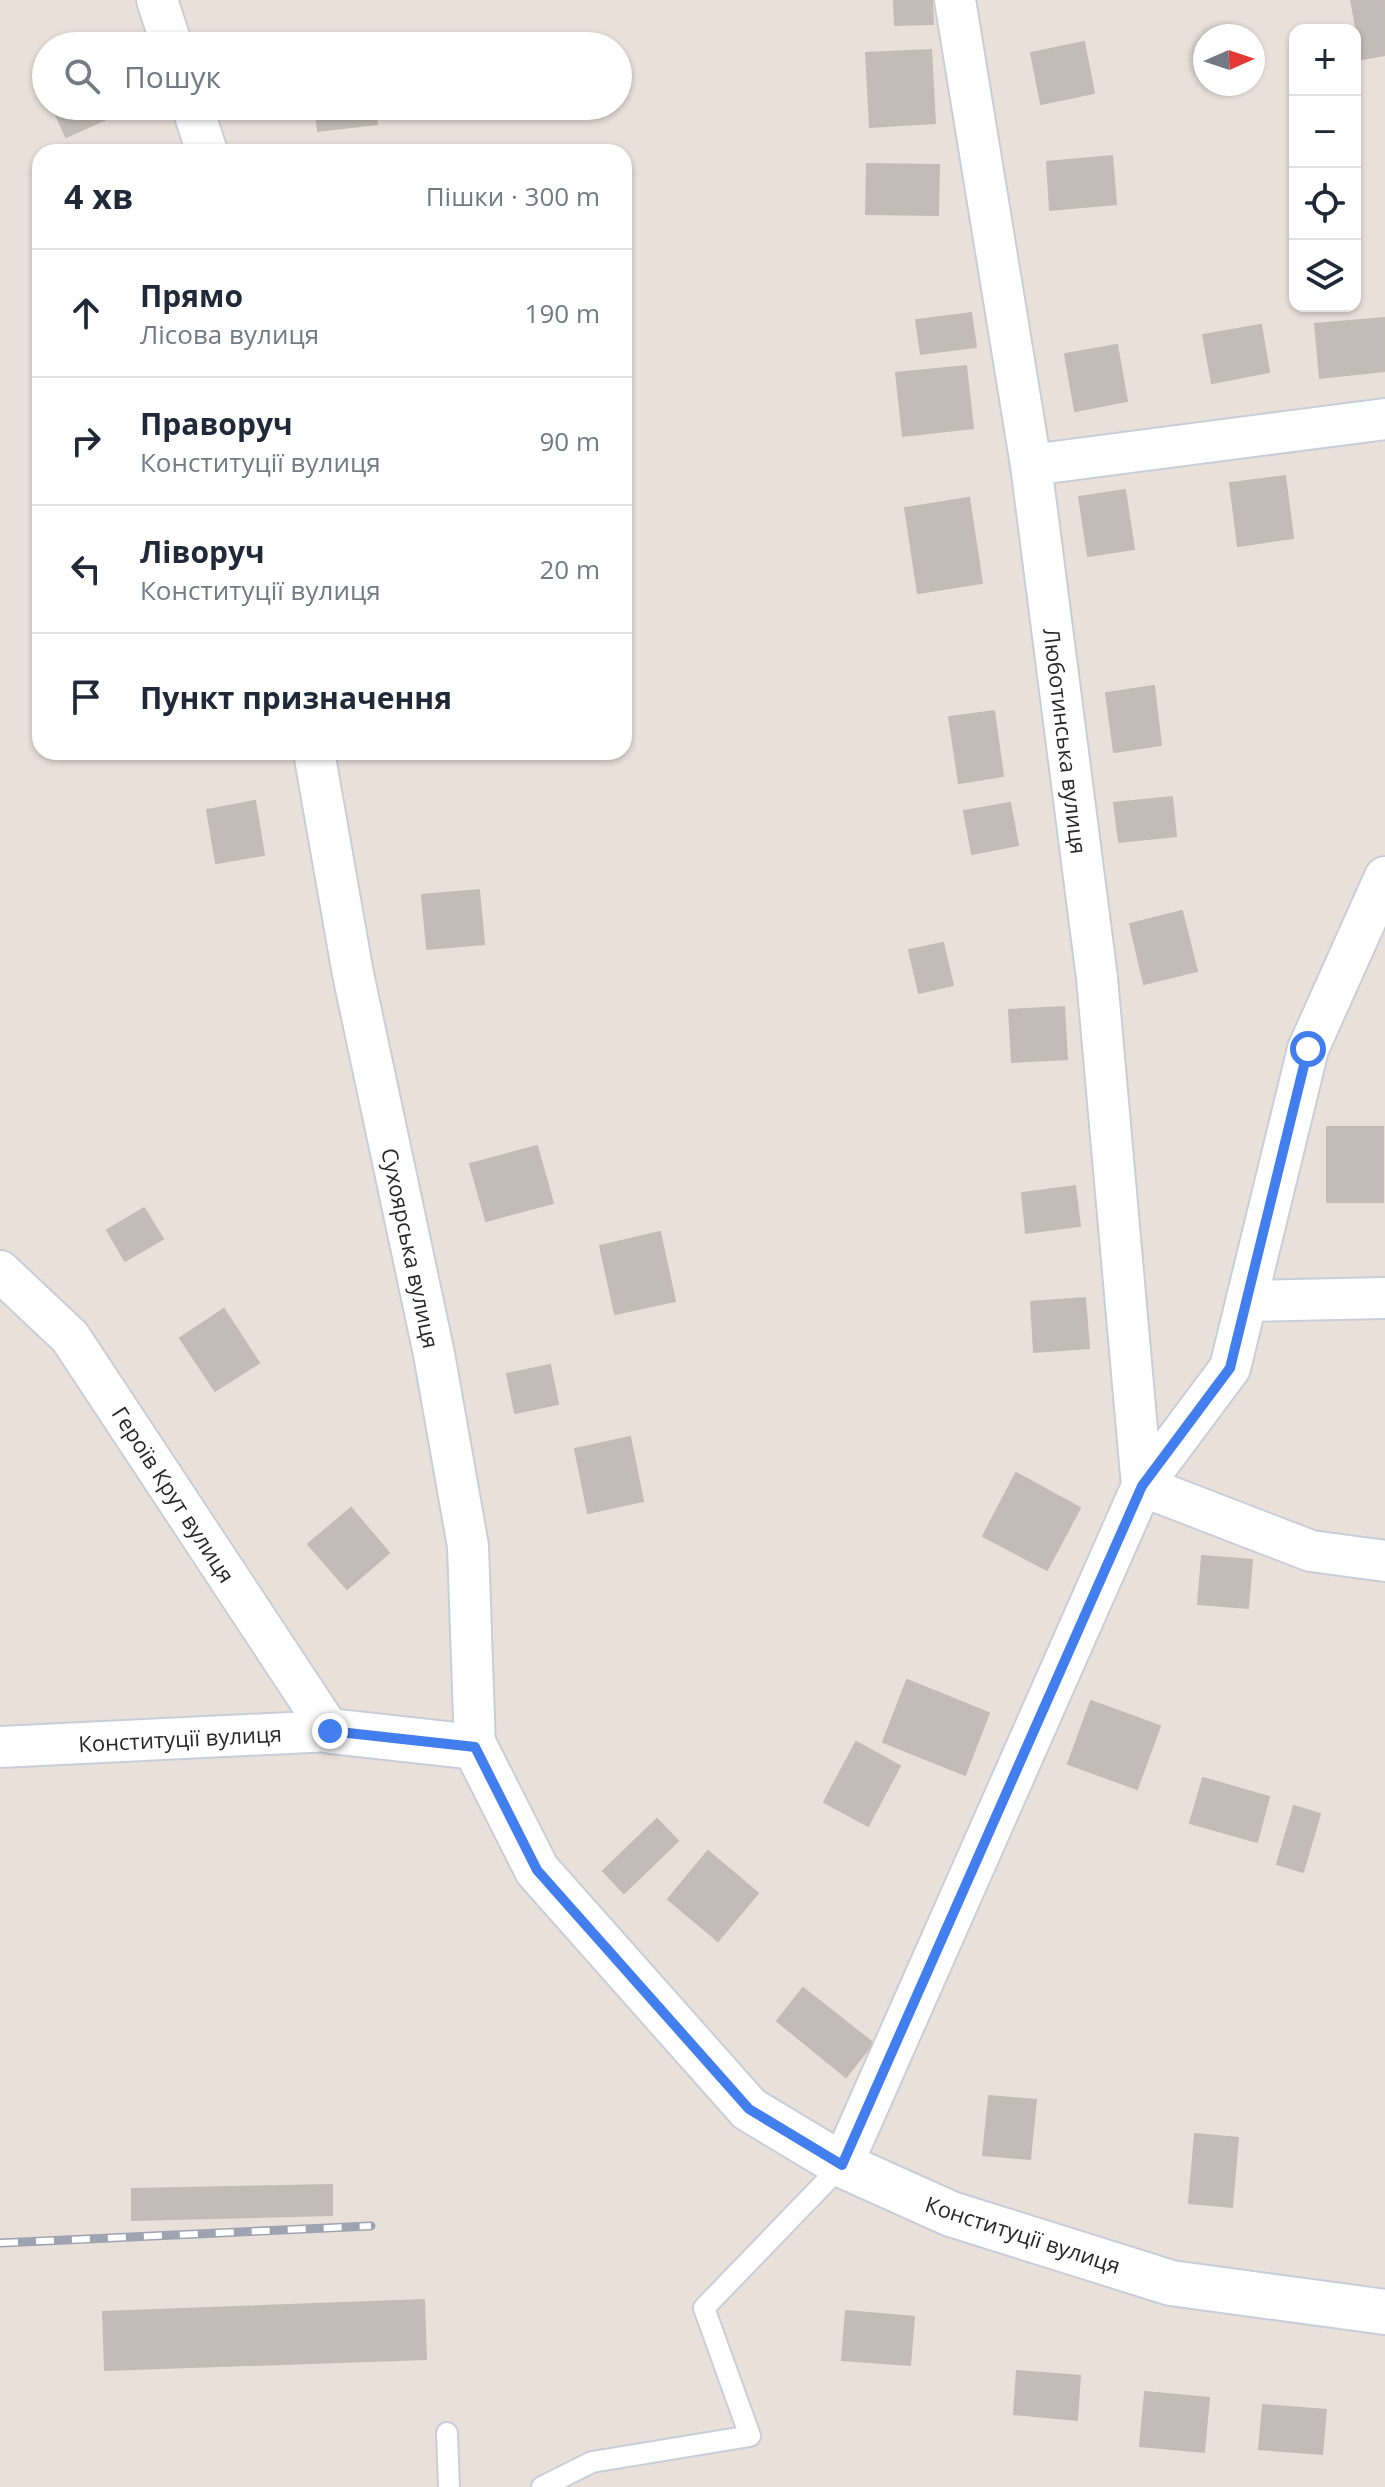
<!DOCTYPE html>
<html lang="uk">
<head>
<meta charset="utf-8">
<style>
  body { margin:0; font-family:"Open Sans",sans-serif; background:#f2f2f3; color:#1f2937 }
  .controls { position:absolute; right:24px; top:24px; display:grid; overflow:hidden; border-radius:16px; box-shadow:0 2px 6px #0004 }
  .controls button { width:72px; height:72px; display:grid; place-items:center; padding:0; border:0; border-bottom:2px solid #e0e1e3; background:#fff; color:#1f2937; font:40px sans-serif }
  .compass { position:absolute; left:1193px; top:24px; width:72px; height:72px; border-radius:50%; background:#fff; box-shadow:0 2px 6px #0004; rotate:87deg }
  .stop { position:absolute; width:24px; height:24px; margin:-18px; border:6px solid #427eee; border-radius:50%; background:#fff }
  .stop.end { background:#427eee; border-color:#fff; box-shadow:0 2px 8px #0008 }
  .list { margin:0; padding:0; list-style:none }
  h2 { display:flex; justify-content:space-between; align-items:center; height:104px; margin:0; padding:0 32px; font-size:34px }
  h2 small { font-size:26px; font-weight:400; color:#747a83 }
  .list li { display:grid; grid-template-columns:52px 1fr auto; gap:24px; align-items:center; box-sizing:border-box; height:128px; padding:0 32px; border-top:2px solid #e0e1e3 }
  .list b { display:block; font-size:30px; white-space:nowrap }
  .list p { margin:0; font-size:26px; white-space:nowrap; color:#747a83 }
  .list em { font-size:26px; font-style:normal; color:#747a83 }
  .icon { flex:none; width:44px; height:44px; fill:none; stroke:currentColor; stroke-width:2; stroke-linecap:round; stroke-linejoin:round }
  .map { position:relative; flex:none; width:1385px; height:2487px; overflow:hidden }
  .search { position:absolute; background:#fff; box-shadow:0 2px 6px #0004; left:32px; top:32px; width:600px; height:88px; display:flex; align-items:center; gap:20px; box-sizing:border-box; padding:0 28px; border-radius:44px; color:#747a83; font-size:30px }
  .panel { position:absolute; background:#fff; box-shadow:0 2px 6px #0004; left:32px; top:144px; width:600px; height:616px; border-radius:24px }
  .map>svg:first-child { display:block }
</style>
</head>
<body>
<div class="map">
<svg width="1385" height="2487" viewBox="0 0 1385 2487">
  <rect width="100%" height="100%" fill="#e9e0da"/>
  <!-- building -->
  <path fill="#c2bcb6" stroke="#c4bcb4" stroke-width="2" d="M 894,0 L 932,0 L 933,24 L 895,25 Z
    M 1351,0 L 1385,0 L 1385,55 L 1362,59 Z
    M 1084,42 L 1094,93 L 1041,104 L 1031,53 Z
    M 931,50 L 935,123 L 870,127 L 866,53 Z
    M 52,106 L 106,106 L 111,117 L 66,137 Z
    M 315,106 L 375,106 L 377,124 L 318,131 Z
    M 1112,156 L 1116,204 L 1050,210 L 1047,162 Z
    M 867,164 L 939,165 L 938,215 L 866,214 Z
    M 971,313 L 976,347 L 921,354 L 916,320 Z
    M 1385,318 L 1385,371 L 1320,378 L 1315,324 Z
    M 1261,325 L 1269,372 L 1212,383 L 1203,335 Z
    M 1117,345 L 1127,401 L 1075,411 L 1065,354 Z
    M 966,366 L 973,428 L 903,436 L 896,373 Z
    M 1285,476 L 1293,538 L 1238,546 L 1230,483 Z
    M 1125,490 L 1134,549 L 1088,556 L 1079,497 Z
    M 969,498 L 982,583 L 918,593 L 905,508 Z
    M 1154,686 L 1161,745 L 1114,752 L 1106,693 Z
    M 994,711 L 1003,776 L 959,783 L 949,717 Z
    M 1172,797 L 1176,836 L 1119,842 L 1114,803 Z
    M 255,801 L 264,855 L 216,863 L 207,810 Z
    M 1010,803 L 1018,845 L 972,854 L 964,811 Z
    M 479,890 L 484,944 L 427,949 L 422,895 Z
    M 1182,911 L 1197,971 L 1144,984 L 1130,924 Z
    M 943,943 L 953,985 L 919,993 L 909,950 Z
    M 1064,1007 L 1067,1059 L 1012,1062 L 1009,1010 Z
    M 1327,1127 L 1383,1127 L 1383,1202 L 1327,1202 Z
    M 537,1146 L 553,1203 L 486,1221 L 470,1164 Z
    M 1075,1186 L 1080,1226 L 1026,1233 L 1022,1193 Z
    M 144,1208 L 163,1239 L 125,1261 L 107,1230 Z
    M 660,1232 L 675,1301 L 615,1314 L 600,1246 Z
    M 1085,1298 L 1089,1348 L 1034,1352 L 1031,1302 Z
    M 224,1309 L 259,1363 L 215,1391 L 180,1338 Z
    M 550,1365 L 558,1404 L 515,1413 L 507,1374 Z
    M 630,1437 L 643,1501 L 588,1513 L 575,1449 Z
    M 1016,1473 L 1080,1508 L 1047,1570 L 983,1536 Z
    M 351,1508 L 389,1553 L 347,1589 L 308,1544 Z
    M 1202,1556 L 1252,1560 L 1248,1608 L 1198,1604 Z
    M 907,1680 L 989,1713 L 965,1775 L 883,1742 Z
    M 1091,1701 L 1160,1726 L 1137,1789 L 1068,1764 Z
    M 856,1742 L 900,1766 L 868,1826 L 824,1802 Z
    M 1203,1778 L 1269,1797 L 1257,1842 L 1190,1823 Z
    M 1294,1806 L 1320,1814 L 1303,1872 L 1277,1864 Z
    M 657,1819 L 678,1841 L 624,1893 L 603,1871 Z
    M 708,1851 L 758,1893 L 718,1941 L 668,1899 Z
    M 803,1988 L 873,2043 L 846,2077 L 777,2021 Z
    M 989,2096 L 1036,2100 L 1030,2159 L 983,2155 Z
    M 1195,2134 L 1238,2138 L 1232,2207 L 1189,2203 Z
    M 332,2185 L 332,2215 L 132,2220 L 132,2189 Z
    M 424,2300 L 426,2359 L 105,2370 L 103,2312 Z
    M 846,2311 L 914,2317 L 910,2365 L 842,2360 Z
    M 1017,2371 L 1080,2376 L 1077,2420 L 1014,2414 Z
    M 1145,2392 L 1209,2398 L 1204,2452 L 1140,2446 Z
    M 1263,2405 L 1326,2410 L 1322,2454 L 1259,2449 Z"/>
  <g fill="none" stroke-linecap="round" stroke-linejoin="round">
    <!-- lane casing -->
    <g stroke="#c8ced9" stroke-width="24">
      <path id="lane" d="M 447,2433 L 449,2487
        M 542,2487 L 592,2462 L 750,2436 L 704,2308 L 842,2165"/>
    </g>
    <!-- street casing -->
    <g stroke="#c8ced9" stroke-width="44">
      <path id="street" d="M 157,0 L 172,46
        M 955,0 L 1031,465 L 1097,978 L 1142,1486 L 1311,1551 L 1385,1561
        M 192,106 L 207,152
        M 1031,465 L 1385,419
        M 314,752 L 353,974 L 434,1354 L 468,1546 L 475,1747
        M 0,1271 L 70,1337 L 330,1731
        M 1247,1301 L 1385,1298
        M 0,1747 L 330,1731
        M 842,2165 L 1142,1486 L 1230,1368 L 1308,1049 L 1385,877"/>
    </g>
    <!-- secondary casing -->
    <g stroke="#c8ced9" stroke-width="48">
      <path id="secondary" d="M 330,1731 L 475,1747 L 537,1870 L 749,2109 L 842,2165 L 951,2214 L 1171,2283 L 1385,2312"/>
    </g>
    <!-- lane -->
    <use href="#lane" stroke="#fff" stroke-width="20"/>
    <!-- street -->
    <use href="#street" stroke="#fff" stroke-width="40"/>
    <!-- secondary -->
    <use href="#secondary" stroke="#fff" stroke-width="44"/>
    <!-- rail casing -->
    <g stroke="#9da3b1" stroke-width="9">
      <path id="rail" d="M 0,2243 L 371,2226"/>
    </g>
    <!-- rail -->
    <use href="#rail" stroke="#fff" stroke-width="6" stroke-dasharray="18" stroke-linecap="butt"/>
  </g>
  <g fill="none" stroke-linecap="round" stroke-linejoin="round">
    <!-- route -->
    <path stroke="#427eee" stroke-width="10" d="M 330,1731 L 475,1747 L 537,1870 L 749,2109 L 842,2165 L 1142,1486 L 1230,1368 L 1308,1049"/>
  </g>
  <g text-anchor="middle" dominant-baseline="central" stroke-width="6" stroke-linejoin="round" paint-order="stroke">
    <!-- street labels -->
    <g font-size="22" fill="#282828" stroke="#fff">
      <text transform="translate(1066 741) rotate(83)">Люботинська вулиця</text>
      <text transform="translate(411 1248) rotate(78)">Сухоярська вулиця</text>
      <text transform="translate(174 1494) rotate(57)">Героїв Крут вулиця</text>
      <text transform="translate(180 1738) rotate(-3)">Конституції вулиця</text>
      <text transform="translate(1023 2234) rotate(18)">Конституції вулиця</text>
    </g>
  </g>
</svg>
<div class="controls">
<button>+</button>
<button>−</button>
<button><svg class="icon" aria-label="locate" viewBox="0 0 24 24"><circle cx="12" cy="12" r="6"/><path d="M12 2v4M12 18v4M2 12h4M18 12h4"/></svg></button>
<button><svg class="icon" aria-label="layers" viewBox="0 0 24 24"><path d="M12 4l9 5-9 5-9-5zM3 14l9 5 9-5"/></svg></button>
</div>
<svg class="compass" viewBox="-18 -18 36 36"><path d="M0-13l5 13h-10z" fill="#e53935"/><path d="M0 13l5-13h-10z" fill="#747a83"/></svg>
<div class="stop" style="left:1308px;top:1049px"></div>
<div class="stop end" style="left:330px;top:1731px"></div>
<div class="search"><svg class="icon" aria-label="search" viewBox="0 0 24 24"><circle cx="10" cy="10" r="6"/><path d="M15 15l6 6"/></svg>Пошук</div>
<section class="panel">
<h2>4 хв<small>Пішки · 300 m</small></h2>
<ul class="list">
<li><svg class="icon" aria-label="ahead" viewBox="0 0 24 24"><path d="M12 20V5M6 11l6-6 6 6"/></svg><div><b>Прямо</b><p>Лісова вулиця</p></div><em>190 m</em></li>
<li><svg class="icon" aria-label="right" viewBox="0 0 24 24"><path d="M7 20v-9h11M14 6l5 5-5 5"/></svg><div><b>Праворуч</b><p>Конституції вулиця</p></div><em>90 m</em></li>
<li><svg class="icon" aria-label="left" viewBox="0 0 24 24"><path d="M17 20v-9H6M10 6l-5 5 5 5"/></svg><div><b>Ліворуч</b><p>Конституції вулиця</p></div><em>20 m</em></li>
<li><svg class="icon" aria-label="arrive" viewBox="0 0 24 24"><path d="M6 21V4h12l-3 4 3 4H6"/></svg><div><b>Пункт призначення</b></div></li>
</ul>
</section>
</div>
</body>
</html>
